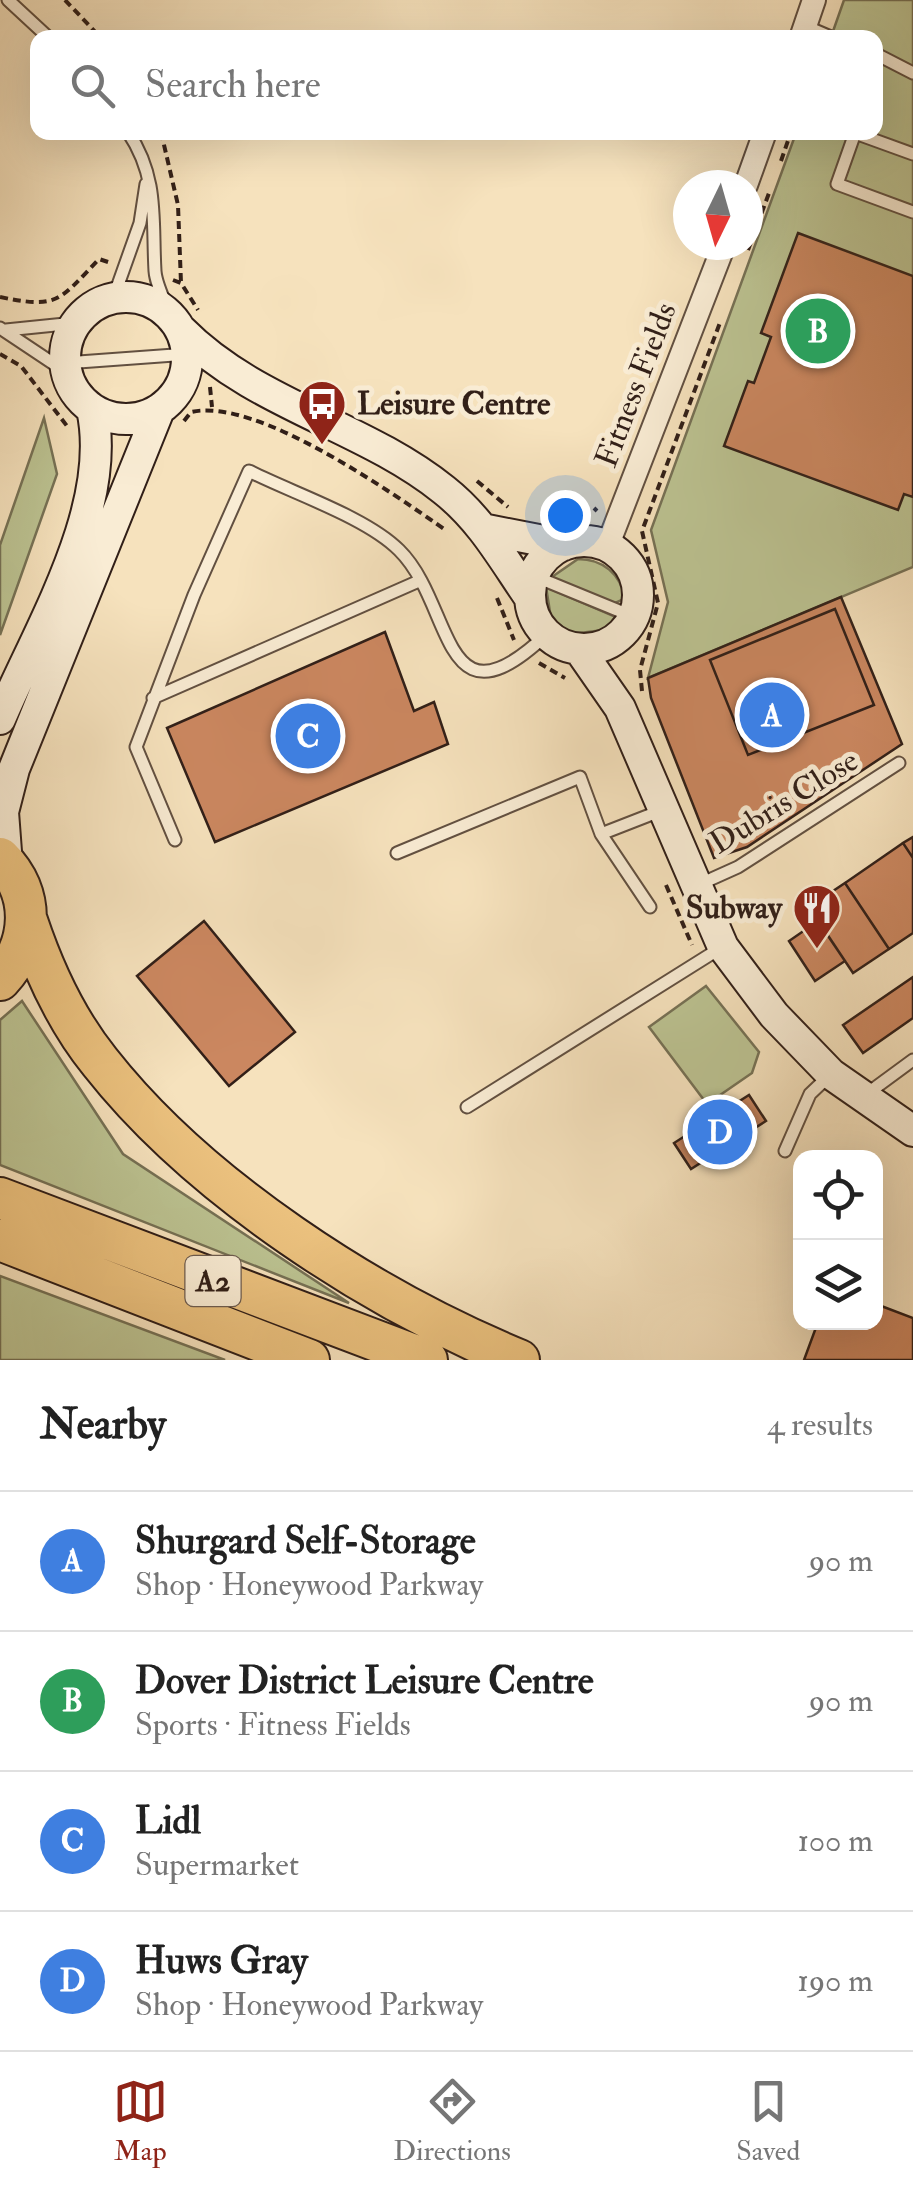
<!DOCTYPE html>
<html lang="en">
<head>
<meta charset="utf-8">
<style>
  body { margin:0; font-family:"IM FELL Double Pica",serif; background:#f2f2f2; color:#222 }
  .controls { position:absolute; right:30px; bottom:30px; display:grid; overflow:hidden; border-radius:20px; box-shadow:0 10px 40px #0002 }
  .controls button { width:90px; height:90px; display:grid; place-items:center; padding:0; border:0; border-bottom:2px solid #e0e0e0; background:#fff; color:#222; font:50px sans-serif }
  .compass { position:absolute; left:673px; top:170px; width:90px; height:90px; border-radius:50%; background:#fff; box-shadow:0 10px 40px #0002; rotate:185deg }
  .you { position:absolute; left:565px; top:515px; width:35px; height:35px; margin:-25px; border:8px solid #fff; border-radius:50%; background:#1a73e8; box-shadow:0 0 0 15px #1a73e833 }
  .badge { display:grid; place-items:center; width:65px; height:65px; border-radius:50%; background:#8f2418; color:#fff; font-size:32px; font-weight:700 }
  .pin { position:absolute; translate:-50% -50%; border:5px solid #fff; box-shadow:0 2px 10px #0006 }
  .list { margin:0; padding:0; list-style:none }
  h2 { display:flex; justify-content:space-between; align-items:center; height:130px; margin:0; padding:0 40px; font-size:42px }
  h2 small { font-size:32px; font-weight:400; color:#767676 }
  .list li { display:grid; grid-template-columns:65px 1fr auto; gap:30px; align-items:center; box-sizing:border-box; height:140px; padding:0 40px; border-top:2px solid #e0e0e0 }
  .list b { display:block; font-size:38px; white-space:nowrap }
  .list p { margin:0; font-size:32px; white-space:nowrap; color:#767676 }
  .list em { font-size:32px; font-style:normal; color:#767676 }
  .icon { flex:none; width:55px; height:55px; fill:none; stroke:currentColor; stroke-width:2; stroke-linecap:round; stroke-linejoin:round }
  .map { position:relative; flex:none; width:913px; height:1360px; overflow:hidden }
  .search { position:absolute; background:#fff; box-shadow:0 10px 40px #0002; left:30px; right:30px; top:30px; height:110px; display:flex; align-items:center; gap:25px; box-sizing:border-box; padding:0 35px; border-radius:20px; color:#767676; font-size:38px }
  .sheet { height:690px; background:#fff }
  nav { display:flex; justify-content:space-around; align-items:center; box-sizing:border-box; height:140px; border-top:2px solid #e0e0e0; background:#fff; font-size:28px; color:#767676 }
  nav a { display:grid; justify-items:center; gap:5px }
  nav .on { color:#8f2418 }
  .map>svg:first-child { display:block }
</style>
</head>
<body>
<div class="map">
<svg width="913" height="1360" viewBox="0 0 913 1360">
  <rect width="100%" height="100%" fill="#f6e2bd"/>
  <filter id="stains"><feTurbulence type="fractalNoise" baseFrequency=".002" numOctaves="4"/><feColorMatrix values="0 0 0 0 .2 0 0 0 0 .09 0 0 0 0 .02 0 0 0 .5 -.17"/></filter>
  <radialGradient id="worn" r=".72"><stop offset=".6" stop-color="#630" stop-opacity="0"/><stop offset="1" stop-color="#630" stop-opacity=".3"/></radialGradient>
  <!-- green -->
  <path fill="#bcc392" stroke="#767155" stroke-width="2.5" d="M 844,0 L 913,0 L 913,567 L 648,678 L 668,602 L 651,530 L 796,133 L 876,132 L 876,38 L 831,37 Z
    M 44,418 L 57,474 L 0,635 L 0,545 Z
    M 578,559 C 602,559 622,574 624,599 L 613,604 L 549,579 Z
    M 546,587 L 616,617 L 604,630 L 571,634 L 551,618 Z
    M 706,986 L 759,1052 L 752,1073 L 707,1104 L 649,1027 Z
    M 22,1001 L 123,1154 L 349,1303 L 0,1165 L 0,1020 Z
    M 0,1276 L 225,1360 L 0,1360 Z"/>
  <!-- building -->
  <path fill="#cb8760" stroke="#311f18" stroke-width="2.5" d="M 798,233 L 913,276 L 913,497 L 904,494 L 898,510 L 724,446 L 748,381 L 754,383 L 771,337 L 761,333 Z
    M 841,597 L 902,744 L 747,847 L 714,858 L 651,698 L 648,678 Z
    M 835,609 L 874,705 L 748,755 L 710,660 Z
    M 385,632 L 414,711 L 434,702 L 448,744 L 215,842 L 167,728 Z
    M 913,837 L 913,858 L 903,843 Z
    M 903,843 L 913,858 L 913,933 L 889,949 L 845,883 Z
    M 845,883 L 889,949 L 853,973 L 809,907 Z
    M 204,921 L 295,1032 L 229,1086 L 137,976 Z
    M 818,921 L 845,961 L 815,981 L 789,941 Z
    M 913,977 L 913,1018 L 863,1053 L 843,1025 Z
    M 749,1095 L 766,1121 L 691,1169 L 674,1143 Z
    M 876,1304 L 913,1318 L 913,1360 L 804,1360 L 818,1322 L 876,1322 Z"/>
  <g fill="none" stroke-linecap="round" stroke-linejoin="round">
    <!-- lane casing -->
    <g stroke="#625041" stroke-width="15">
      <path id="lane" d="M 8,0 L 49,38
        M 805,26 L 833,38
        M 876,54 L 913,73
        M 128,132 C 159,178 152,220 155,271 C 156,285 165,302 171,316
        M 913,154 L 855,133 L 837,184 L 913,212
        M 113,299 L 140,223 L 146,184
        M 0,328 L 66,372
        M 6,330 L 75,323
        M 65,363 L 188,354
        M 534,576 L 634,617
        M 153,698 L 419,581
        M 601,834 L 660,811
        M 175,840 L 136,747 L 194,595 L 249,471 C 292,493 366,517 399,550 C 455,605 440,735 547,634
        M 397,853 L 580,777 L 601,834 L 650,907
        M 698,885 L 738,867 L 899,763
        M 864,1096 L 913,1060
        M 467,1107 L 719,949
        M 785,1151 L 810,1094 L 831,1074"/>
    </g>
    <!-- street casing -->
    <g stroke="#625041" stroke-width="26">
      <path id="street" d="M 801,38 L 814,0
        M 746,185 L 765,132
        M 607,547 L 724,245"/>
    </g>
    <!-- secondary casing -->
    <g stroke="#311f18" stroke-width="34">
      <path id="secondary" d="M65 358a61 61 0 1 1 122 0a61 61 0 1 1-122 0Z
        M 181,330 C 255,405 363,425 444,490 C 482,520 503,559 530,598
        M 487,530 L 564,545
        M530 595a54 54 0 1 1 108 0a54 54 0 1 1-108 0Z
        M 579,649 L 620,708 L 723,947 L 774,1015 L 831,1074 L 913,1131
        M 0,719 C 38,629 114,508 92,409
        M 7,865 L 3,812 L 14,769 L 159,410"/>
    </g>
    <!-- highway casing -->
    <g stroke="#311f18" stroke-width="44">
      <path id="highway" d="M 0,858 C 36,893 33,944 0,980
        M 27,921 C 44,972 66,1020 100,1062 C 199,1188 371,1299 519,1360
        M 0,1198 L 427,1360
        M 0,1240 L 309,1360"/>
    </g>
    <!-- path -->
    <path stroke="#311f18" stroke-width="4" stroke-dasharray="8 5" stroke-linecap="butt" d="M 65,0 L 101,38
      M 161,132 L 178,205 L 181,283
      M 781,161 L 791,132
      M 748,250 L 769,193
      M 173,280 L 181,283 L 198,310
      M 0,297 C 58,309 59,301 99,259 L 111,263
      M 0,354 L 21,366 L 67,426
      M 210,387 L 212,407
      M 184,421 L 191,412 C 257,397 392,493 447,531
      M 477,481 L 508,507
      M 570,518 L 594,508 L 597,511
      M 497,598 L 514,640
      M 539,663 L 565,678
      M 642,691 L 640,670 L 658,603 L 642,531 L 721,320
      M 666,885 L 692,945"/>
    <!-- lane -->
    <use href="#lane" stroke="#f9ecd4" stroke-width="11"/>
    <!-- street -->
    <use href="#street" stroke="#f9ecd4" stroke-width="22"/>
    <!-- secondary -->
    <use href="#secondary" stroke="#f9ecd4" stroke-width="30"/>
    <!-- highway -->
    <use href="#highway" stroke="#ebc17e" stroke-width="40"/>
  </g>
  <!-- icons -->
  <defs>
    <g id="bus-pin" transform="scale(2.5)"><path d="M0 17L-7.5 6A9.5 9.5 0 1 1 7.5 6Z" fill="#8f2418" stroke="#f9ecd4"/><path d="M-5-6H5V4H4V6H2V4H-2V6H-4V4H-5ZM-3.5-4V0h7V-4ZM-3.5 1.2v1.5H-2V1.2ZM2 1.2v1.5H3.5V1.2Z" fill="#fff"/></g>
    <g id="restaurant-pin" transform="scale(2.5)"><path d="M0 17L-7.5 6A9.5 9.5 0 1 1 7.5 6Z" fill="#8f2418" stroke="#f9ecd4"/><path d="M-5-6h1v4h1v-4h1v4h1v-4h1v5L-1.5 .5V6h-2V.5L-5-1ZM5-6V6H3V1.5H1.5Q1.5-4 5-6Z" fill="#fff"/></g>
  </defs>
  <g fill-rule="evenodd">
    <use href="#bus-pin" x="322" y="404"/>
    <use href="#restaurant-pin" x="817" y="908"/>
  </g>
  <g text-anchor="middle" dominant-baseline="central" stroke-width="10" stroke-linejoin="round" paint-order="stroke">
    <!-- shield labels -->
    <rect fill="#f9ecd4" stroke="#6d5c50" stroke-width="2.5" x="185.5" y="1256" width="55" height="50" rx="8"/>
    <g font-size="30" font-weight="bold" fill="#311f18">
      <text x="213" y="1281">A2</text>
    </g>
    <!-- street labels -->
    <g font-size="32" fill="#311f18" stroke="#f9ecd4">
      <text transform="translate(636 385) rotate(-69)">Fitness Fields</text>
      <text transform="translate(784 802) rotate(-32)">Dubris Close</text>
    </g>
    <!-- poi labels -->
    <g font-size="32" font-weight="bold" fill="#311f18" stroke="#f9ecd4" text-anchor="start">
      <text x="357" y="404">Leisure Centre</text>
      <text x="782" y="908" text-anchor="end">Subway</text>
    </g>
  </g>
  <rect width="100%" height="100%" filter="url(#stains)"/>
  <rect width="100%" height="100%" fill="url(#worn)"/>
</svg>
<div class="controls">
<button><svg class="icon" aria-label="locate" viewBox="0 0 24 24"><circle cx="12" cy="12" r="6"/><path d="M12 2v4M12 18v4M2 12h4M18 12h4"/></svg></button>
<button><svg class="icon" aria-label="layers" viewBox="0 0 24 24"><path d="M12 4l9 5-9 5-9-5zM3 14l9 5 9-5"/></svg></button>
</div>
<svg class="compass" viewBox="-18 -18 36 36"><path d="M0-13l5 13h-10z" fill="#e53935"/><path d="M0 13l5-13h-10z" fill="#767676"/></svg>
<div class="you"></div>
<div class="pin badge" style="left:772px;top:715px;background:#3f7fe0">A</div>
<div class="pin badge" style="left:818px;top:331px;background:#2e9e5b">B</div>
<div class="pin badge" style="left:308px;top:736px;background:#3f7fe0">C</div>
<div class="pin badge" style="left:720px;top:1132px;background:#3f7fe0">D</div>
<div class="search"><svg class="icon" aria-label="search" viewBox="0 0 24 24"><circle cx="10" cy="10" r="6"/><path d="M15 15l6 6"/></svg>Search here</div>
</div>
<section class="sheet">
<h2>Nearby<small>4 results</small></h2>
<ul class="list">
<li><span class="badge" style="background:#3f7fe0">A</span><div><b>Shurgard Self-Storage</b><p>Shop · Honeywood Parkway</p></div><em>90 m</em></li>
<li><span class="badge" style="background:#2e9e5b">B</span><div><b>Dover District Leisure Centre</b><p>Sports · Fitness Fields</p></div><em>90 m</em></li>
<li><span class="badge" style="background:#3f7fe0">C</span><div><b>Lidl</b><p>Supermarket</p></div><em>100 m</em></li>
<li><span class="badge" style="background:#3f7fe0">D</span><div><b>Huws Gray</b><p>Shop · Honeywood Parkway</p></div><em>190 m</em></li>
</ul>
</section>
<nav>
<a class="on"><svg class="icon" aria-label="map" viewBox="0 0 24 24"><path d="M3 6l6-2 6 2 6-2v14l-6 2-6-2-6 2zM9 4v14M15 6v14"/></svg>Map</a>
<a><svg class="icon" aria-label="directions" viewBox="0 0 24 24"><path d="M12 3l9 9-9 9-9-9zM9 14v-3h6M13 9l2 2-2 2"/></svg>Directions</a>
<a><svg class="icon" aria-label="saved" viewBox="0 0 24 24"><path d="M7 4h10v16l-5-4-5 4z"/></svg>Saved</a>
</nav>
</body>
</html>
